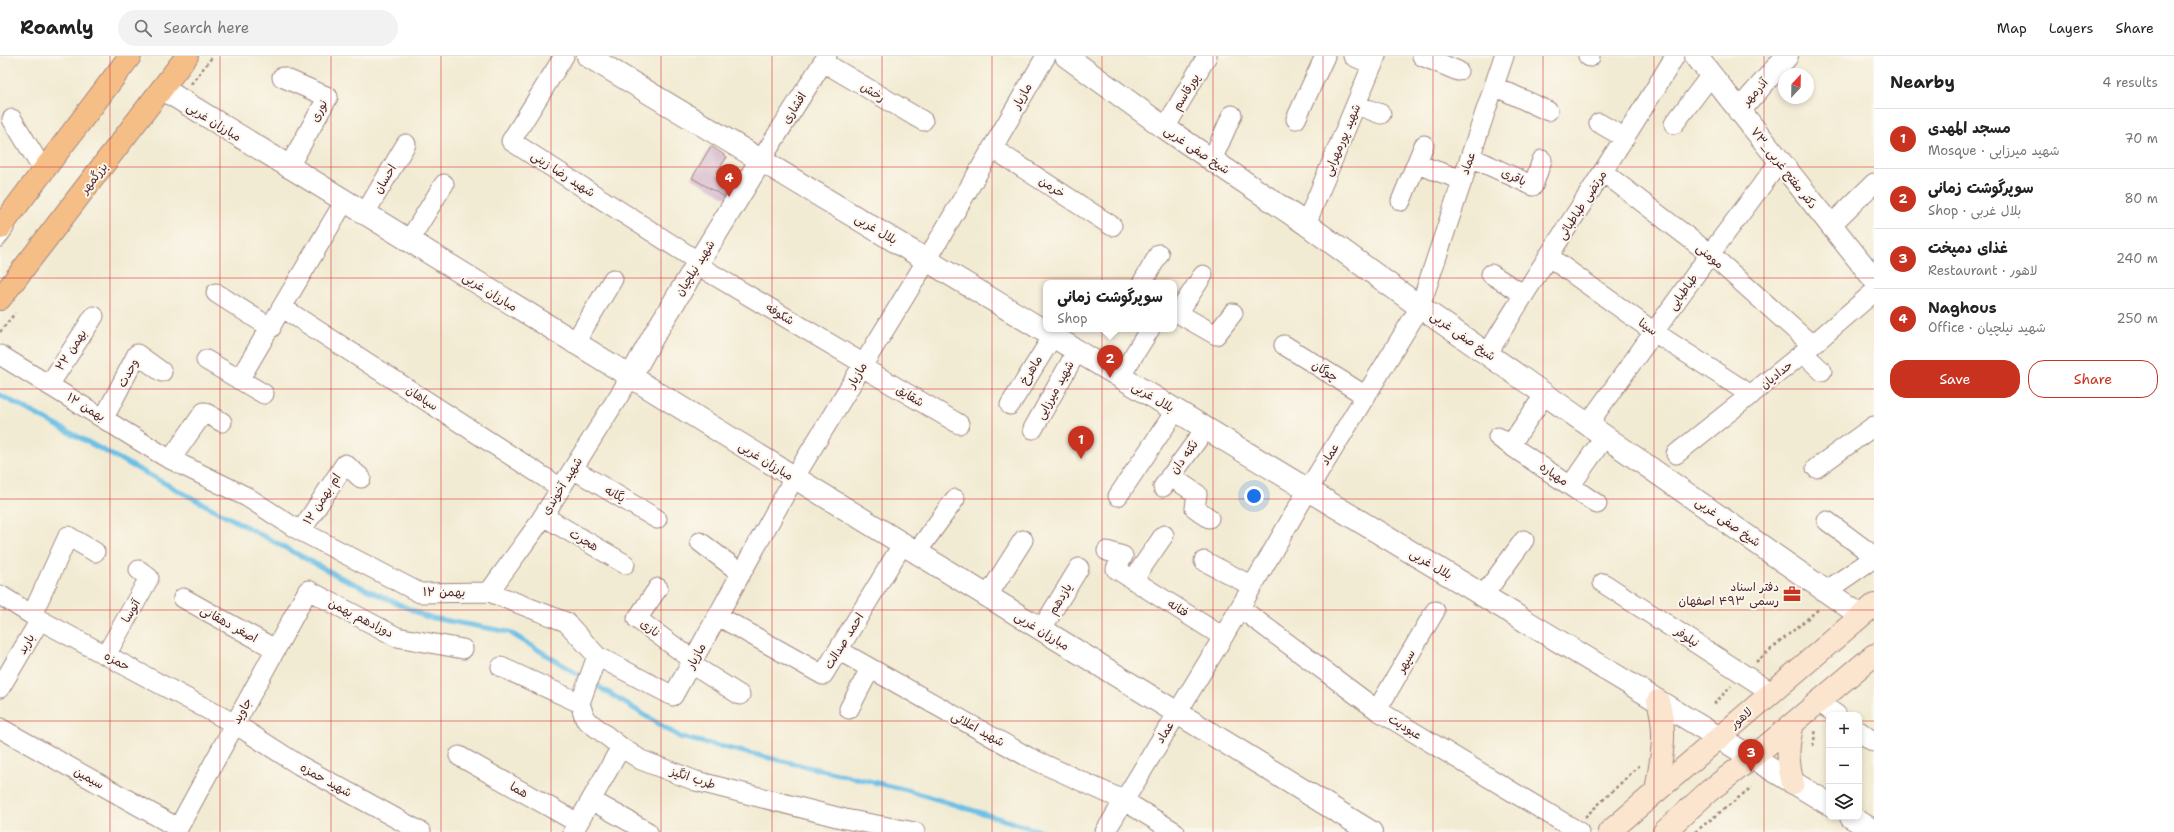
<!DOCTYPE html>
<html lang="en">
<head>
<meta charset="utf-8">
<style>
  body { margin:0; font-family:"Shantell Sans","Playpen Sans Arabic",sans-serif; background:#f2f2f2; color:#222 }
  .controls { position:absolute; right:12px; bottom:12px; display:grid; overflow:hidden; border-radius:8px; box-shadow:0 2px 6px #0003 }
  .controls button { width:36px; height:36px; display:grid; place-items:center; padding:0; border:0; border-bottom:1px solid #e0e0e0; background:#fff; color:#222; font:20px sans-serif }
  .compass { position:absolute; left:1778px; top:12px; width:36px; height:36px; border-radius:50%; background:#fff; box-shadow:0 2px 6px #0003; rotate:22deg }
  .you { position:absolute; left:1254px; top:440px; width:14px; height:14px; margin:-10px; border:3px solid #fff; border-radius:50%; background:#1a73e8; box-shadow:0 0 0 6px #1a73e833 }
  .badge { display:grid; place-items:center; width:26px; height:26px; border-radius:50%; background:#c8321e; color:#fff; font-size:13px; font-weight:700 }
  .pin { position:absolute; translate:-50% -33px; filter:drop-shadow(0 1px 2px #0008) }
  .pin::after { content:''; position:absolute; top:21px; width:14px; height:12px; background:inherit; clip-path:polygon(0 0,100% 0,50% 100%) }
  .popup { position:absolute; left:1043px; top:224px; width:134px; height:52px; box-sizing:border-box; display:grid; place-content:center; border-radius:8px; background:#fff; filter:drop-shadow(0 1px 3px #0005); font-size:13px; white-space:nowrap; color:#767676 }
  .popup b { font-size:15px; color:#222 }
  .popup::after { content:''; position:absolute; left:50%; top:100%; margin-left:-8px; border:8px solid transparent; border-top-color:#fff }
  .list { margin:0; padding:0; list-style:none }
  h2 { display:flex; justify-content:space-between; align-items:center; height:52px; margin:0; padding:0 16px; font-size:17px }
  h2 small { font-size:13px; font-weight:400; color:#767676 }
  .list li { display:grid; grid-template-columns:26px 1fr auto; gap:12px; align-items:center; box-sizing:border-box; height:60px; padding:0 16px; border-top:1px solid #e0e0e0 }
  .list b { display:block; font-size:15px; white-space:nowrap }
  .list p { margin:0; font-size:13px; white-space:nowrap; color:#767676 }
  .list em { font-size:13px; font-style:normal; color:#767676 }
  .actions { display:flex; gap:8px; padding:12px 16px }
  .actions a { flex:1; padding:9px 0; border:1px solid #c8321e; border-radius:16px; text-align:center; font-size:14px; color:#c8321e }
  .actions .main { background:#c8321e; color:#fff }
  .icon { flex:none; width:22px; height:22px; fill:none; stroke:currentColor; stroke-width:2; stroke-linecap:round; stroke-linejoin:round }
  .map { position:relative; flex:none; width:1874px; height:776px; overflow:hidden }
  header { display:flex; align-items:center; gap:24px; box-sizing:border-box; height:56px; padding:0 20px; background:#fff; border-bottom:1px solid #e0e0e0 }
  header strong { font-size:19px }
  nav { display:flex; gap:22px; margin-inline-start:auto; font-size:14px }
  .search { width:280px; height:36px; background:#f2f2f2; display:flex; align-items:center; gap:10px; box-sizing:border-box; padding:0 14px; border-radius:22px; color:#767676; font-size:15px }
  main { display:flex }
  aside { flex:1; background:#fff }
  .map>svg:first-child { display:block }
</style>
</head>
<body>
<header>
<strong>Roamly</strong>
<div class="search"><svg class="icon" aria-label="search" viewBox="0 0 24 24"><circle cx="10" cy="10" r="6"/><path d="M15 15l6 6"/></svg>Search here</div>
<nav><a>Map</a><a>Layers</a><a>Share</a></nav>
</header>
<main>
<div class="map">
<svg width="1874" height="776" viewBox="0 0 1874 776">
  <rect width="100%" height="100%" fill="#fbf7ec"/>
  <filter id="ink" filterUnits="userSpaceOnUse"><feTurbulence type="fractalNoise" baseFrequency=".025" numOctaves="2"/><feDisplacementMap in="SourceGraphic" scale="8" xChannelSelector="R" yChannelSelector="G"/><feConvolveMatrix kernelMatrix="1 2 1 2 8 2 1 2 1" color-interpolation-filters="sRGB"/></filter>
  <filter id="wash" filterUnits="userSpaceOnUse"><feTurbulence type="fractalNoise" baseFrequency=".012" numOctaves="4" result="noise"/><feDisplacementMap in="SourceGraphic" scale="16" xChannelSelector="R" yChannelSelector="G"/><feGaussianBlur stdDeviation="0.9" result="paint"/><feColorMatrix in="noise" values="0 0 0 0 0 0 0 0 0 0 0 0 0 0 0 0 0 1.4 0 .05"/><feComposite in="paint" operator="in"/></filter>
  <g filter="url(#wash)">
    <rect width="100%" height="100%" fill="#f2ebd3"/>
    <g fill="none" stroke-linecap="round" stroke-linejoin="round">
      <!-- stream -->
      <path stroke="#6abfe6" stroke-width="5" d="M 0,339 L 340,521 L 427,561 L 509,576 L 584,622
        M 591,626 L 680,681 L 907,734 L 1043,776"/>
    </g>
    <g id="blocks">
      <!-- building -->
      <path fill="#c49bbe" d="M 711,90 L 727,101 L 716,117 L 741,132 L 732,145 L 692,122 Z"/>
    </g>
  </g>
  <g filter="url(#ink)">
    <use href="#blocks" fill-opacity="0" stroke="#9e857f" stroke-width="1"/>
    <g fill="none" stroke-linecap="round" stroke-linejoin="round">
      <!-- service casing -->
      <g stroke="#9e857f" stroke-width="11">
        <path id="service" d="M 0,186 L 9,173"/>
      </g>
      <!-- minor casing -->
      <g stroke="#9e857f" stroke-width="21">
        <path id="minor" d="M 564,0 L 511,85 L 699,206
          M 1353,0 L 1373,9
          M 1422,0 L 1458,15
          M 1588,0 L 1590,1
          M 823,6 L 923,65
          M 282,21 L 328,41 L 288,112
          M 1494,30 L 1548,55
          M 1357,49 L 1381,58
          M 12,63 L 43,114
          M 1296,63 L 1325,0
          M 1599,67 L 1625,82
          M 1674,68 L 1711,19
          M 1165,72 L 1207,0
          M 992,92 L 1112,170
          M 1471,101 L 1533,130 L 1542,104
          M 761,104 L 827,0
          M 1212,104 L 1232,59
          M 1416,108 L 1463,124
          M 1603,116 L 1710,198 L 1812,289
          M 1401,145 L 1424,89
          M 364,159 L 406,88
          M 1306,168 L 1376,0
          M 1830,170 L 1874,127
          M 408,186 L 444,128
          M 1548,200 L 1654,276 L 1751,339
          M 697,209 L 864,308
          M 1491,218 L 1523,238
          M 1142,227 L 1159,198
          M 216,237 L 271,272
          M 283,252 L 561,432
          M 1174,255 L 1216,279 L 1233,257
          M 1178,257 L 1203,219
          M 574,288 L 613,223
          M 1284,289 L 1366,340
          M 1488,297 C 1548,197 1615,101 1675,0
          M 1803,297 L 1822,315
          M 0,299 L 164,400 L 247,441 L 295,472 L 420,537 L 489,536 L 566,566 L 597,600 L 673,640 L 794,422 L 927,204 L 1046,0
          M 206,304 L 264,338
          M 862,311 L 959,368
          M 1120,321 L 1150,273
          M 239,324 L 344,146
          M 49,329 L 94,260
          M 1010,349 L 1053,280
          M 104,362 L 137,298 L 162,316
          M 1588,368 L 1710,198 L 1780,105
          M 1033,373 L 1077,295
          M 1498,381 L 1597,448
          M 1511,388 L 1545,338
          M 1676,398 L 1803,297 L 1874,236
          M 171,403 L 204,356 L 222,366
          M 1816,412 L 1874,370
          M 573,413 L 657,463
          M 1170,420 L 1197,438 L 1195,452 L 1209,462
          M 1571,429 L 1605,380
          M 1163,431 L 1206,372
          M 1118,440 L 1176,354
          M 543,460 L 625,508
          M 1827,465 L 1874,500
          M 301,475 L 345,408 L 361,422
          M 700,486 L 741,517
          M 1107,495 L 1123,500 L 1116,513 L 1223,581
          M 916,497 L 955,443
          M 1204,505 L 1252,530
          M 1133,524 L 1164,479
          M 1603,527 L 1771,636
          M 658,532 L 637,563 L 693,604
          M 1826,535 L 1874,502
          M 489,536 L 537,470 L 630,322
          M 0,539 L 40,564 L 235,668 L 299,709 L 421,776
          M 1483,540 L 1524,484
          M 987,541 L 1023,484
          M 183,542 L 275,593
          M 1240,552 L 1377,654 L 1579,776
          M 32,559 L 68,480 L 95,496
          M 718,560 L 823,619 L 902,489
          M 1041,574 L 1079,512
          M 838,594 L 1028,701 L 1123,744 L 1175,776
          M 106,599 L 149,522 L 139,514
          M 691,608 L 740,639
          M 501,611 L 580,647 L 585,663 L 621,691 L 641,704 L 696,725 L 845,763 L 915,776
          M 0,632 L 40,564
          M 1817,645 L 1837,659
          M 580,647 L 597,600
          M 849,653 L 870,613
          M 1377,654 L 1435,555
          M 0,672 L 178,772
          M 1859,675 L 1874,686
          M 459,700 L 578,767
          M 591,744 L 648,776
          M 176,776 L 308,534 L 397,581 L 463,593
          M 573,776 L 621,691
          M 1105,776 L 1223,581 L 1308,434 L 1420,251 L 1504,0"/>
      </g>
      <!-- tertiary casing -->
      <g stroke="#9e857f" stroke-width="24">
        <path id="tertiary" d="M 588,0 L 1829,748
          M 1066,0 L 1165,72 L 1306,168 L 1420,251 L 1860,559
          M 1696,0 L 1874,223
          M 163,33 L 1371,776
          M 1739,55 L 1787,0
          M 630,322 L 654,279 L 761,104
          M 1851,761 L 1874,775"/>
      </g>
      <!-- secondary casing -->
      <g stroke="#9e857f" stroke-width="24">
        <path id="secondary" d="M 1793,668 C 1787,691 1787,703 1793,727
          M 1656,736 C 1661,702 1668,678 1658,645
          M 1609,776 L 1874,549
          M 1664,776 L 1709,735 L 1752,702 L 1874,599"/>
      </g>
      <!-- primary casing -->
      <g stroke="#9e857f" stroke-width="24">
        <path id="primary" d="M 0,172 L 130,0
          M 0,243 L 187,0"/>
      </g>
      <!-- path -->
      <path stroke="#9e857f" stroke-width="2.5" stroke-dasharray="3 3" stroke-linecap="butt" d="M 191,28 L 213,0
        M 0,276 L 15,257
        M 1756,606 L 1820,552
        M 1714,648 L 1731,630
        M 1813,690 L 1816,673
        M 1585,761 L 1641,708
        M 1695,776 L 1752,731"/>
      <!-- service -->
      <use href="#service" stroke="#fff" stroke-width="9"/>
      <!-- minor -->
      <use href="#minor" stroke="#fff" stroke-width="19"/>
      <!-- tertiary -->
      <use href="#tertiary" stroke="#fff" stroke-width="22"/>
      <!-- secondary -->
      <use href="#secondary" stroke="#fbe5cf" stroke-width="22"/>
      <!-- primary -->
      <use href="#primary" stroke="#f6be87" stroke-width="22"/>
    </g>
  </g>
  <!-- grid -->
  <path fill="none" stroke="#d62828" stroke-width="1" stroke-opacity="0.55" d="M 110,0 L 110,776M 220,0 L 220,776M 331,0 L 331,776M 441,0 L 441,776M 551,0 L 551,776M 661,0 L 661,776M 772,0 L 772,776M 882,0 L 882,776M 992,0 L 992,776M 1102,0 L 1102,776M 1213,0 L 1213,776M 1323,0 L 1323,776M 1433,0 L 1433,776M 1543,0 L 1543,776M 1654,0 L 1654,776M 1764,0 L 1764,776M 0,111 L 1874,111M 0,222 L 1874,222M 0,333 L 1874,333M 0,443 L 1874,443M 0,554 L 1874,554M 0,665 L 1829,665M 1859,665 L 1874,665"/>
  <!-- icons -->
  <defs>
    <g id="office-bare" transform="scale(1.38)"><path d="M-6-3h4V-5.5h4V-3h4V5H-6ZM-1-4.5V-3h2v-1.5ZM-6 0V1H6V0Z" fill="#c8321e" stroke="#fbf7ec" stroke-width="2.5" paint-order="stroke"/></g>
  </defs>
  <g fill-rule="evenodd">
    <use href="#office-bare" x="1792" y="538"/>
  </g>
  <g text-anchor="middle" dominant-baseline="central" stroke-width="4" stroke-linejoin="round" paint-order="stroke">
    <!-- street labels -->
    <g font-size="12" fill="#4a1f2b" stroke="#fbf7ec">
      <text transform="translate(873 36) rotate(31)">رخش</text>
      <text transform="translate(1186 36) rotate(-59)">پورقاسم</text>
      <text transform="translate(1755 36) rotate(-49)">آذرمهر</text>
      <text transform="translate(1022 40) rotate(-60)">مازیار</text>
      <text transform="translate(794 52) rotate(-58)">افشاری</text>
      <text transform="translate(319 55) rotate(-64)">نوری</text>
      <text transform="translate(214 66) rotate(32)">مبارزان غربی</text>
      <text transform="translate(1342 84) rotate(-67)">شهید پورمهرابی</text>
      <text transform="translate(1197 94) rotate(34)">شیخ صفی غربی</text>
      <text transform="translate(1468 107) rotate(-71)">عماد</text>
      <text transform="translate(1784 112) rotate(52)">۷۳_دکتر مفتح غربی</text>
      <text transform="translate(563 118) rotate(33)">شهید رضا زینی</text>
      <text transform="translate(1514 121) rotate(25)">باقری</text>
      <text transform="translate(94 122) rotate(-52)">بزرگمهر</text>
      <text transform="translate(385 123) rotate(-59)">احسان</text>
      <text transform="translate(1052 131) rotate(33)">خرمن</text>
      <text transform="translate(1582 149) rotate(-57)">مرتضی طباطبائی</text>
      <text transform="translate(876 173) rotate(31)">بلال غربی</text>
      <text transform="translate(1710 200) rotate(40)">مومنی</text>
      <text transform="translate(695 212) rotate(-58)">شهید نیلچیان</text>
      <text transform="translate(490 236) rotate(32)">مبارزان غربی</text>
      <text transform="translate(1683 236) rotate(-54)">طباطبایی</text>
      <text transform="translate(780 258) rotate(31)">شکوفه</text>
      <text transform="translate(1648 271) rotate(35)">سینا</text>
      <text transform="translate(1463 280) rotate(35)">شیخ صفی غربی</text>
      <text transform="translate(71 294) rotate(-57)">۲۲ بهمن</text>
      <text transform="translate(1031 314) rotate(-58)">ماهرخ</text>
      <text transform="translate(1325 315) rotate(32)">چوگان</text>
      <text transform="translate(128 317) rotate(-62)">وحدت</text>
      <text transform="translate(857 319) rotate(-59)">مازیار</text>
      <text transform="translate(1776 319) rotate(-39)">حدادیان</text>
      <text transform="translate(1055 334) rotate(-61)">شهید میرزایی</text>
      <text transform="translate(910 340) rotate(31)">شقایق</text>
      <text transform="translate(1153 341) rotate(31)">بلال غربی</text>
      <text transform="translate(422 342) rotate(33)">سپاهان</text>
      <text transform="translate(86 351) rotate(32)">۱۲ بهمن</text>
      <text transform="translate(1330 398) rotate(-58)">عماد</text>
      <text transform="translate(1184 401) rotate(-54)">نکته دان</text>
      <text transform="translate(766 405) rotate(32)">مبارزان غربی</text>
      <text transform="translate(1554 418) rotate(34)">مهپاره</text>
      <text transform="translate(562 430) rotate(-58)">شهید آخوندی</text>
      <text transform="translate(615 438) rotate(30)">یگانه</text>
      <text transform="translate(322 443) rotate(-57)">۱۲ ام بهمن</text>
      <text transform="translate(1728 466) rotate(35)">شیخ صفی غربی</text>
      <text transform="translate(584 484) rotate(30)">هجرت</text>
      <text transform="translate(1431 508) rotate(31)">بلال غربی</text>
      <text transform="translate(444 536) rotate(1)">۱۲ بهمن</text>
      <text transform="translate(1060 543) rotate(-59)">یازدهم</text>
      <text transform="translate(1178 552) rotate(32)">فتانه</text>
      <text transform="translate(131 555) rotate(-60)">آتوسا</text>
      <text transform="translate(361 562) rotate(27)">دوزادهم بهمن</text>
      <text transform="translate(229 568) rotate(29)">اصغر دهقانی</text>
      <text transform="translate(650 572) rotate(37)">نازی</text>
      <text transform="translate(1042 575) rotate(32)">مبارزان غربی</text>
      <text transform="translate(1687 581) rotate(33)">نیلوفر</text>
      <text transform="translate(844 585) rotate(-58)">احمد صدالت</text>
      <text transform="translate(26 588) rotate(-60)">باربد</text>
      <text transform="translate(696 600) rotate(-61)">مازیار</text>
      <text transform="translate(117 605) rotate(28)">حمزه</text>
      <text transform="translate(1406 605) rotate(-60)">سپهر</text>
      <text transform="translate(242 655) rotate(-61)">جاوید</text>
      <text transform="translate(1741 662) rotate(-40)">لاهور</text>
      <text transform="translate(1405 671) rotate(31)">عبودیت</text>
      <text transform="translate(978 673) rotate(29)">شهید اعلائی</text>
      <text transform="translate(1165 676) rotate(-58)">عماد</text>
      <text transform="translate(89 722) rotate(29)">سیمین</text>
      <text transform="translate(693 722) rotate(18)">طرب انگیز</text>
      <text transform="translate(326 724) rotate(29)">شهید حمزه</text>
      <text transform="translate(519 734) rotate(29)">هما</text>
    </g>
    <!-- poi labels -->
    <g font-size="12" fill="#4a1f2b" stroke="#fbf7ec" text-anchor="end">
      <text x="1779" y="531">دفتر اسناد<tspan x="1779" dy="14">رسمی ۴۹۳ اصفهان</tspan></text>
    </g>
  </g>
</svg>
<div class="controls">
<button>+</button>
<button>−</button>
<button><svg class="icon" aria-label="layers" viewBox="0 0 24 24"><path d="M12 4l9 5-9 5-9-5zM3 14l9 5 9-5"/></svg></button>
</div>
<svg class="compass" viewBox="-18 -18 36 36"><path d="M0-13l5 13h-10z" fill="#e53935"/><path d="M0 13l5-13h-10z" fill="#767676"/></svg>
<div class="you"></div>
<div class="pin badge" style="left:1081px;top:403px">1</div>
<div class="pin badge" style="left:1110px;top:322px">2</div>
<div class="popup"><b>سوپرگوشت زمانی</b>Shop</div>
<div class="pin badge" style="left:1751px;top:716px">3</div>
<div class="pin badge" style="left:729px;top:141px">4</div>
</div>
<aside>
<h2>Nearby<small>4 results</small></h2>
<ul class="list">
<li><span class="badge">1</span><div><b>مسجد المهدی</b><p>Mosque · شهید میرزایی</p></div><em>70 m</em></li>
<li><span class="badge">2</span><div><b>سوپرگوشت زمانی</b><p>Shop · بلال غربی</p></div><em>80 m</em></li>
<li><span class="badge">3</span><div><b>غذای دمپخت</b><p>Restaurant · لاهور</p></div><em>240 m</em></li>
<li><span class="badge">4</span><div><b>Naghous</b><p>Office · شهید نیلچیان</p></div><em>250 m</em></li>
</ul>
<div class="actions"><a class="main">Save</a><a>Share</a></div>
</aside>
</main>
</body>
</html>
